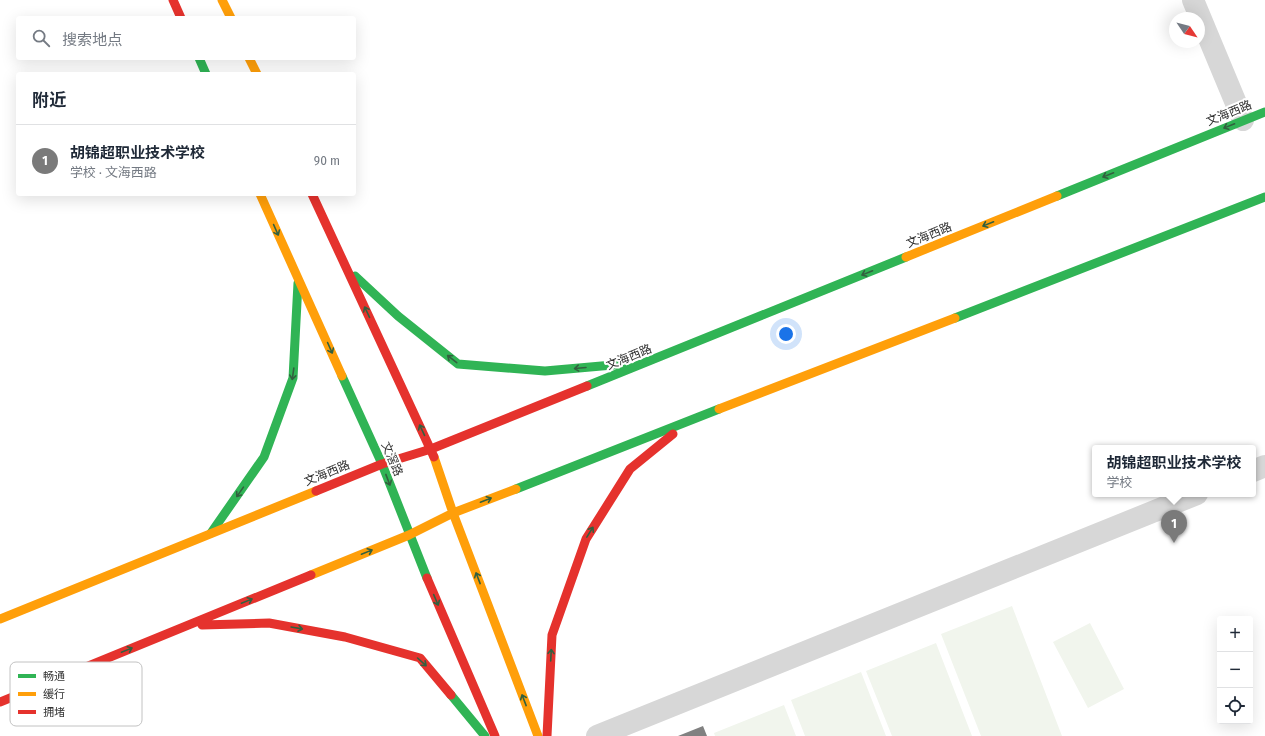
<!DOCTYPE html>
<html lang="zh">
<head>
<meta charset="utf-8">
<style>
  body { margin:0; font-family:"Fira Sans Condensed","Noto Sans SC",sans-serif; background:#f6f6f7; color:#1f2937 }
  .controls { position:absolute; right:12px; bottom:12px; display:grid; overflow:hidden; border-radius:4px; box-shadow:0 4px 16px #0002 }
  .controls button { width:36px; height:36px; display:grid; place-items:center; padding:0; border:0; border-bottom:1px solid #e0e1e3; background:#fff; color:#1f2937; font:20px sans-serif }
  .compass { position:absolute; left:1169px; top:12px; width:36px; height:36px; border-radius:50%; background:#fff; box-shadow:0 4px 16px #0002; rotate:125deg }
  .you { position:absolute; left:786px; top:334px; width:14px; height:14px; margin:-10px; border:3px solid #fff; border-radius:50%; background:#1a73e8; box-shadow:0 0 0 6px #1a73e833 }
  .badge { display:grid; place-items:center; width:26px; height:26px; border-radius:50%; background:#7a7a7a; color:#fff; font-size:13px; font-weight:700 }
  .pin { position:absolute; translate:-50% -33px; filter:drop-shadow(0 1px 2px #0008) }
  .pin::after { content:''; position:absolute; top:21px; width:14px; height:12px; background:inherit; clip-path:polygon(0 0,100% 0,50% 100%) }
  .popup { position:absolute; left:1092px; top:445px; width:164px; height:52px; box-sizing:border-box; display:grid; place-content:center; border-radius:4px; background:#fff; filter:drop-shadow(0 1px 3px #0005); font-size:13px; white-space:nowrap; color:#747a83 }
  .popup b { font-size:15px; color:#1f2937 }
  .popup::after { content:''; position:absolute; left:50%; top:100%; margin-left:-8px; border:8px solid transparent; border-top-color:#fff }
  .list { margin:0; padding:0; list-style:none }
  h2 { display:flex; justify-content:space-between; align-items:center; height:52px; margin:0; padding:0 16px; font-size:17px }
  h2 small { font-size:13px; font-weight:400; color:#747a83 }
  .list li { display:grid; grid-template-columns:26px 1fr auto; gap:12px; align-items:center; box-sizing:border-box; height:72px; padding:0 16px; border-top:1px solid #e0e1e3 }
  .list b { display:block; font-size:15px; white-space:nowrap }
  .list p { margin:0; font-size:13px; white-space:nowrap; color:#747a83 }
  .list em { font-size:13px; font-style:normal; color:#747a83 }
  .icon { flex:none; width:22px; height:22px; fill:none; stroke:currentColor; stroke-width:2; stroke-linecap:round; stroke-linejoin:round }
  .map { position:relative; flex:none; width:1265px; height:736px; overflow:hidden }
  .search { position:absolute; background:#fff; box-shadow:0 4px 16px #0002; left:16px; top:16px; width:340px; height:44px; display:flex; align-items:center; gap:10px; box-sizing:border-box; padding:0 14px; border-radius:4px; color:#747a83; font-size:15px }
  .panel { position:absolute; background:#fff; box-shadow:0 4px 16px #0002; left:16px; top:72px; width:340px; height:124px; border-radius:4px }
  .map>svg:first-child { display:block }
</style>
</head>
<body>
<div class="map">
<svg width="1265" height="736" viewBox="0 0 1265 736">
  <rect width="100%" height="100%" fill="#fff"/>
  <!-- pitch -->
  <path fill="#f1f5ed" d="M 1012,606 L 1062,736 L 981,736 L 941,634 Z
    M 1090,623 L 1124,689 L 1088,708 L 1053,642 Z
    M 936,643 L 972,736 L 892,736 L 866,671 Z
    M 861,672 L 886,736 L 805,736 L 791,700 Z
    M 784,705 L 796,736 L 715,736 L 714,733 Z"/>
  <!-- building -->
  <path fill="#818181" d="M 703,726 L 707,736 L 678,736 Z"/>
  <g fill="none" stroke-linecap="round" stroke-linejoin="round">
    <!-- street -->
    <path stroke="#d7d7d7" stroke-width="22" d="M 1193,0 L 1243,120
      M 1253,471 L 1265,466
      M 597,736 L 1197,494"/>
    <!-- fast -->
    <path stroke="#30b455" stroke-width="9" d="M 199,58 L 206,74
      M 1057,196 L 1265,112
      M 355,276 L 398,316 L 458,364 L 545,371 L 624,364
      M 955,318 L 1265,197
      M 342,376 L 382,464 L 427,578
      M 587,386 L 906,257
      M 516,489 L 719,409
      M 211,533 L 264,457 L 293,378 L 298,283
      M 451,695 L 485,736"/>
    <!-- slow -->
    <path stroke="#ff9f0a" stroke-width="9" d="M 222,0 L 231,18
      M 249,58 L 257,74
      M 260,194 L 342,376
      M 906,257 L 1057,196
      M 719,409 L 955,318
      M 434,457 L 453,513 L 538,736
      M 311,575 L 409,535 L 453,513 L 516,489
      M 0,619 L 316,491"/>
    <!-- jam -->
    <path stroke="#e5322d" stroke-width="9" d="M 173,0 L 181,18
      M 312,194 L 434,457
      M 316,491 L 382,464 L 431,449 L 587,386
      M 427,578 L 495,736
      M 202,625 L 269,623 L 345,637 L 420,658 L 451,695
      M 0,702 L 311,575
      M 547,736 L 552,635 L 586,539 L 630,469 L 673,434"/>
  </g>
  <!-- one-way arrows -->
  <defs><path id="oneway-shaft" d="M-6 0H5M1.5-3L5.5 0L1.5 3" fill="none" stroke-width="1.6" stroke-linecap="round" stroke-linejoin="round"/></defs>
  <g stroke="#32603f">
    <use href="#oneway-shaft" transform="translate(1229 126) rotate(158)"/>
    <use href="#oneway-shaft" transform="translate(1108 175) rotate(158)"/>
    <use href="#oneway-shaft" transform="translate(988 224) rotate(158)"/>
    <use href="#oneway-shaft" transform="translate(276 230) rotate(66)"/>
    <use href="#oneway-shaft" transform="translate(867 273) rotate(158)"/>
    <use href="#oneway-shaft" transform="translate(367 312) rotate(-115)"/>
    <use href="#oneway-shaft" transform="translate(330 348) rotate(66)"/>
    <use href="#oneway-shaft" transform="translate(452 359) rotate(-142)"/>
    <use href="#oneway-shaft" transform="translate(580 368) rotate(175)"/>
    <use href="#oneway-shaft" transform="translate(293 374) rotate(98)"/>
    <use href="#oneway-shaft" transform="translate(422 430) rotate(-115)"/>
    <use href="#oneway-shaft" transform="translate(388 480) rotate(69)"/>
    <use href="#oneway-shaft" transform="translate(240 492) rotate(125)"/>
    <use href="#oneway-shaft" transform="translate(486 500) rotate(-21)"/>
    <use href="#oneway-shaft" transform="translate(590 532) rotate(-58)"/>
    <use href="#oneway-shaft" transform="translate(367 552) rotate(-22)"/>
    <use href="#oneway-shaft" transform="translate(478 578) rotate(-111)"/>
    <use href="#oneway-shaft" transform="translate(436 600) rotate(67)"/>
    <use href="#oneway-shaft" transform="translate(247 601) rotate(-22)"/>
    <use href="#oneway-shaft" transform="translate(297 628) rotate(10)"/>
    <use href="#oneway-shaft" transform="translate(127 650) rotate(-22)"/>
    <use href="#oneway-shaft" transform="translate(551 655) rotate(-87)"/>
    <use href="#oneway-shaft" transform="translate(422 662) rotate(42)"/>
    <use href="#oneway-shaft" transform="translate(524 700) rotate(-111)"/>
  </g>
  <g text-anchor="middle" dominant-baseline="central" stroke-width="4" stroke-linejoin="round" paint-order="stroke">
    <!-- street labels -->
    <g font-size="12" fill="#333" stroke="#fff">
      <text transform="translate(1229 113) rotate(-22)">文海西路</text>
      <text transform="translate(929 235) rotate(-22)">文海西路</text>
      <text transform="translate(629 357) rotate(-22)">文海西路</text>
      <text transform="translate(392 459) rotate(67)">文滘路</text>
      <text transform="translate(327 473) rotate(-22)">文海西路</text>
    </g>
  </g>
  <!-- legend -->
  <rect x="10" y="662" width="132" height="64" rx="6" fill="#fff" stroke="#c2c2c2" stroke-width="1"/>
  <rect x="18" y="674" width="18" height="4" fill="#30b455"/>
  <rect x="18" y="692" width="18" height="4" fill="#ff9f0a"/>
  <rect x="18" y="710" width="18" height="4" fill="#e5322d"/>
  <g font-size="11" fill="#333">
    <text x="43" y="680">畅通</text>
    <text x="43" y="698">缓行</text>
    <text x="43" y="716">拥堵</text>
  </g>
</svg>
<div class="controls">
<button>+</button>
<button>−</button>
<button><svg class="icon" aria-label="locate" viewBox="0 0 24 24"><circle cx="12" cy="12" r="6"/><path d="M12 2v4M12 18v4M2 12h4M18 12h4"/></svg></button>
</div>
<svg class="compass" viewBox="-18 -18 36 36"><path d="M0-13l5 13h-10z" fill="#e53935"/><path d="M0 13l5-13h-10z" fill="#747a83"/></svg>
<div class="you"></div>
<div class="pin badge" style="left:1174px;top:543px">1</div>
<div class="popup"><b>胡锦超职业技术学校</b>学校</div>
<div class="search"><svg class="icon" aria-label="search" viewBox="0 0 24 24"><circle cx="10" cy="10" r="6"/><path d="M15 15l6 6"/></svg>搜索地点</div>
<section class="panel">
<h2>附近<small></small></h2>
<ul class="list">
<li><span class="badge">1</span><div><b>胡锦超职业技术学校</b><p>学校 · 文海西路</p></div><em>90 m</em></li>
</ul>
</section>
</div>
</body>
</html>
